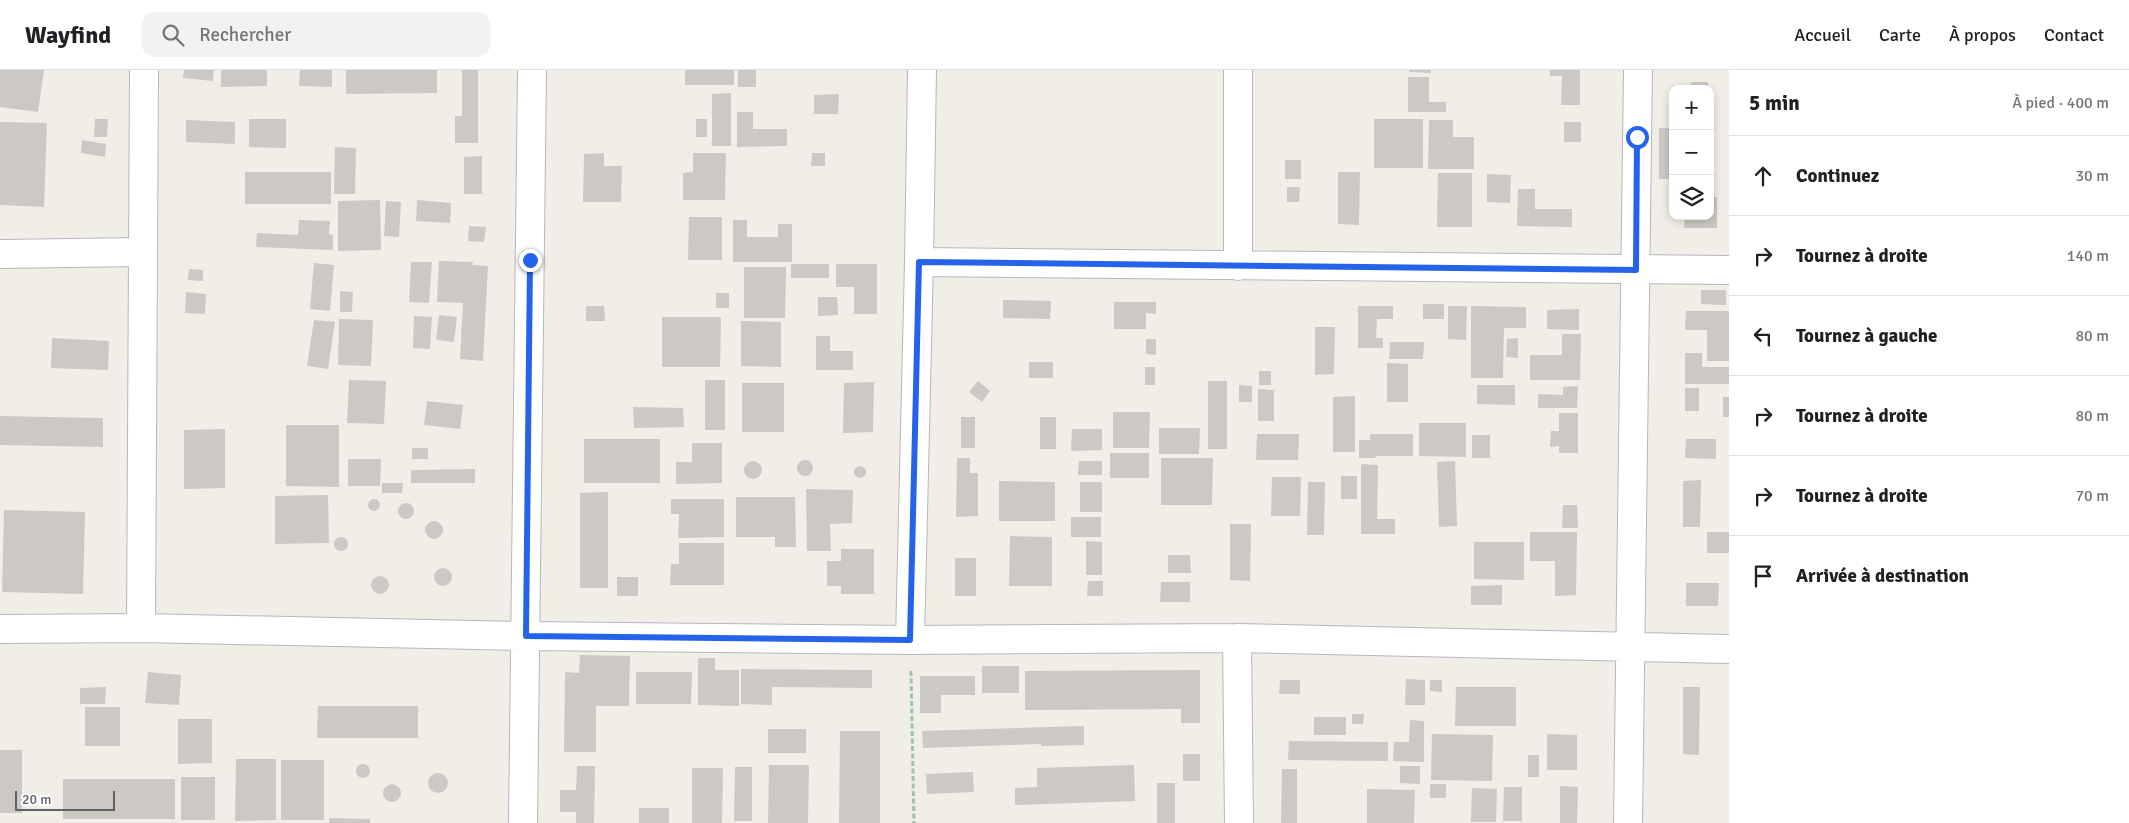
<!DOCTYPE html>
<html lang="fr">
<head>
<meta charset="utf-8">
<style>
  body { margin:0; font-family:Signika,sans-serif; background:#f2f2f2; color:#202124 }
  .controls { position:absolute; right:15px; top:15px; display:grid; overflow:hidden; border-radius:10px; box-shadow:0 2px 8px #0003 }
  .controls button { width:45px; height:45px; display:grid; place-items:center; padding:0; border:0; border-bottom:1px solid #e0e0e0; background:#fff; color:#202124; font:25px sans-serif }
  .scale { position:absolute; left:15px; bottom:12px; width:100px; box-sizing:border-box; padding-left:5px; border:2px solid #5f6267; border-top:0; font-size:14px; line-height:18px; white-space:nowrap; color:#5f6267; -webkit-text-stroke:4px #fff; paint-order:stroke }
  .stop { position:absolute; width:15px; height:15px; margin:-11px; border:4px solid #2563eb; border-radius:50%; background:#fff }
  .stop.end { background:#2563eb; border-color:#fff; box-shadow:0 1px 5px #0008 }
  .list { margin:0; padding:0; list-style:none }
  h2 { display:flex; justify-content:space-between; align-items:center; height:65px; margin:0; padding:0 20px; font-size:21px }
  h2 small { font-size:16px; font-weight:400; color:#757577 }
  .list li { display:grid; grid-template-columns:32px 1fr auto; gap:15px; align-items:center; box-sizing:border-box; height:80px; padding:0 20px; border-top:1px solid #e0e0e0 }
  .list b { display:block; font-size:19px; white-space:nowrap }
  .list em { font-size:16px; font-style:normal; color:#757577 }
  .icon { flex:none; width:28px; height:28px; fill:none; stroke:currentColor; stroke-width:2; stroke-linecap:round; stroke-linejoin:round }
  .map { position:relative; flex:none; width:1729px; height:753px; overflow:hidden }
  header { display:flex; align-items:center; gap:30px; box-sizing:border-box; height:70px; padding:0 25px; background:#fff; border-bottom:1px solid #e0e0e0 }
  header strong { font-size:24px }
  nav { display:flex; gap:28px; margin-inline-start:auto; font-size:18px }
  .search { width:350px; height:45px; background:#f2f2f2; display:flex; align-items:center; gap:12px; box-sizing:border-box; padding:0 18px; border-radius:15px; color:#757577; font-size:19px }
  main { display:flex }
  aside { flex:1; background:#fff }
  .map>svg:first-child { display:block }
</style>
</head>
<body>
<header>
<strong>Wayfind</strong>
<div class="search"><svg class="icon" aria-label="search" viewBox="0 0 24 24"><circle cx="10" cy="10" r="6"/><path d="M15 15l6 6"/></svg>Rechercher</div>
<nav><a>Accueil</a><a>Carte</a><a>À propos</a><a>Contact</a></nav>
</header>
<main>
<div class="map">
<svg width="1729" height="753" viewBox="0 0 1729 753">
  <rect width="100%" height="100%" fill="#f0eee7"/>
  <!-- building -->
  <path fill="#ccc9c4" d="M 0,0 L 44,0 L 38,42 L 0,37 Z
    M 184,0 L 214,0 L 213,11 L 183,8 Z
    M 221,0 L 267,0 L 267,16 L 221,17 Z
    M 300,0 L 332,0 L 332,17 L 299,16 Z
    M 346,0 L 437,0 L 437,23 L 346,24 Z
    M 462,0 L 478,0 L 478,73 L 455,73 L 455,46 L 462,46 Z
    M 685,0 L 734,0 L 734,15 L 685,15 Z
    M 738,0 L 756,0 L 756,17 L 738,17 Z
    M 1409,0 L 1431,0 L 1431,3 L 1409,2 Z
    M 1550,0 L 1580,0 L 1580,35 L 1561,35 L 1562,6 L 1550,6 Z
    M 1408,7 L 1429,7 L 1429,32 L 1446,32 L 1446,42 L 1408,42 Z
    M 1691,12 L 1708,12 L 1708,19 L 1691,19 Z
    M 731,23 L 731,76 L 712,76 L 712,24 Z
    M 839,24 L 838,44 L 814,44 L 814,25 Z
    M 737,42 L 753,42 L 753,59 L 787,59 L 787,76 L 737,77 Z
    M 95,49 L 108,49 L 107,67 L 94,67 Z
    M 249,49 L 286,49 L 286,78 L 249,77 Z
    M 696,49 L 707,49 L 707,67 L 696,67 Z
    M 1374,49 L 1423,49 L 1423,98 L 1374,98 Z
    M 186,50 L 235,52 L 235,74 L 186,72 Z
    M 1429,50 L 1453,50 L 1453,67 L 1474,67 L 1474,99 L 1428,99 Z
    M 0,52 L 47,53 L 44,137 L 0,135 Z
    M 1564,52 L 1581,52 L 1581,72 L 1564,72 Z
    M 1659,58 L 1673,58 L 1673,109 L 1659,109 Z
    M 82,70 L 106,74 L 105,87 L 81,83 Z
    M 335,77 L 356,78 L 355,124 L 334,124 Z
    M 604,83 L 604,96 L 622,96 L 621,132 L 583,132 L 584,84 Z
    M 693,83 L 726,83 L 725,130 L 683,130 L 683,103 L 693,102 Z
    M 812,83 L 825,83 L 825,96 L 811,96 Z
    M 482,86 L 482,124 L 464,124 L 464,87 Z
    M 1285,90 L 1301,90 L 1301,109 L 1285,109 Z
    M 245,102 L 331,102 L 331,134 L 245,134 Z
    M 1338,102 L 1360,102 L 1359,155 L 1338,154 Z
    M 1438,103 L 1472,103 L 1472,157 L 1437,157 Z
    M 1487,104 L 1511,105 L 1510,133 L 1487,132 Z
    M 1287,117 L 1300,117 L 1299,132 L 1287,132 Z
    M 1518,119 L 1535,119 L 1535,139 L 1572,139 L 1572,157 L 1517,156 Z
    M 1710,127 L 1717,127 L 1717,158 L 1684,158 L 1685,146 L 1710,146 Z
    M 380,130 L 381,180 L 338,181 L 338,131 Z
    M 417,130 L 451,133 L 450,153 L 416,151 Z
    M 386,131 L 401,132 L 399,167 L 384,166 Z
    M 689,147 L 722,147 L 722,190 L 688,190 Z
    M 299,150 L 330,151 L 329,164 L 333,165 L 333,180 L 256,177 L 257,163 L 298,165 Z
    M 733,150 L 747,150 L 747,167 L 778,167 L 778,154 L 792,154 L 792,192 L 733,192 Z
    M 469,156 L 486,157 L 484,172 L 468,171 Z
    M 439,191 L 473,192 L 472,195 L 488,196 L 483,291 L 460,289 L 463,233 L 437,232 Z
    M 411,192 L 432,192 L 429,233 L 409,232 Z
    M 314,193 L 334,195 L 330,241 L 310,239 Z
    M 791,194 L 829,194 L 829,208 L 791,208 Z
    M 836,194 L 877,194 L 877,244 L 854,244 L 854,217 L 836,217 Z
    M 744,197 L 786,197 L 785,248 L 744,248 Z
    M 189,199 L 203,200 L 203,211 L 188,210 Z
    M 1701,220 L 1726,220 L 1726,235 L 1701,234 Z
    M 340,221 L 353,222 L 352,242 L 340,242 Z
    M 186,222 L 206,224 L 205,244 L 185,243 Z
    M 716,223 L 729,223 L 729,238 L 716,238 Z
    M 818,227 L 837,227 L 838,245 L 818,246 Z
    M 1003,230 L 1051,231 L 1050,249 L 1003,248 Z
    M 1114,232 L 1156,232 L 1156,244 L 1146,243 L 1146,259 L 1114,259 Z
    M 1423,234 L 1444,234 L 1444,249 L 1423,249 Z
    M 586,236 L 604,236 L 605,251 L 586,251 Z
    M 1358,236 L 1393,236 L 1393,249 L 1377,249 L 1376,268 L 1383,268 L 1383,278 L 1358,278 Z
    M 1448,236 L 1467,236 L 1466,270 L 1448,269 Z
    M 1471,236 L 1526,237 L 1526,258 L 1504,258 L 1503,308 L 1471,308 Z
    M 1579,239 L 1579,260 L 1547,259 L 1547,240 Z
    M 1686,241 L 1729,241 L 1729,291 L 1707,291 L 1707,260 L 1685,260 Z
    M 439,245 L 457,247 L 454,272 L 436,270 Z
    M 414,246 L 432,247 L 430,279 L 413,278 Z
    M 662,247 L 721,247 L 720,297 L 662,297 Z
    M 339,249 L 373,250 L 371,296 L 338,295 Z
    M 314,250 L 335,252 L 328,299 L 307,296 Z
    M 741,251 L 781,252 L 781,297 L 741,296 Z
    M 1315,257 L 1335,257 L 1334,304 L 1315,305 Z
    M 1562,264 L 1581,264 L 1580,310 L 1530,310 L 1530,285 L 1562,285 Z
    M 816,266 L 830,266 L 830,281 L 853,281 L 853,300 L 816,300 Z
    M 52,268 L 109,271 L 108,300 L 51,298 Z
    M 1518,268 L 1518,288 L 1506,287 L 1507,269 Z
    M 1146,269 L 1156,269 L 1156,285 L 1146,284 Z
    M 1390,272 L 1424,272 L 1423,289 L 1389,289 Z
    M 1685,283 L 1702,283 L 1702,297 L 1729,297 L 1729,314 L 1685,314 Z
    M 1029,292 L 1053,292 L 1053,308 L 1029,308 Z
    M 1387,293 L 1408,294 L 1408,332 L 1387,332 Z
    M 1145,297 L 1155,297 L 1155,315 L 1145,315 Z
    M 1259,301 L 1271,301 L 1271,315 L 1259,315 Z
    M 349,310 L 386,311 L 384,354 L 347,353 Z
    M 705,310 L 725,310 L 725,360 L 705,360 Z
    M 978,311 L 990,321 L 982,332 L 969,322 Z
    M 1208,311 L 1227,311 L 1227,379 L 1208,379 Z
    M 874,312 L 873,362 L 843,363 L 844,313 Z
    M 742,313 L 784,313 L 784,362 L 742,362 Z
    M 1239,315 L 1252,316 L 1252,332 L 1239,332 Z
    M 1477,315 L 1515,315 L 1515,335 L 1477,334 Z
    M 1578,316 L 1577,338 L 1538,338 L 1538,324 L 1563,325 L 1563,317 Z
    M 1685,318 L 1699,318 L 1699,341 L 1685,341 Z
    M 1258,319 L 1274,320 L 1274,351 L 1258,351 Z
    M 1355,326 L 1355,382 L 1333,382 L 1333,327 Z
    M 1723,327 L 1729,327 L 1729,347 L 1723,347 Z
    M 427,331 L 463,335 L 460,359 L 424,355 Z
    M 633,337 L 683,338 L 684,357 L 634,358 Z
    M 1113,342 L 1150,342 L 1149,378 L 1113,378 Z
    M 1559,343 L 1578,343 L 1578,383 L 1559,383 L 1559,376 L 1550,377 L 1551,361 L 1559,361 Z
    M 0,346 L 103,348 L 103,377 L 0,375 Z
    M 961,347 L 975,347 L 975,378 L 961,378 Z
    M 1040,347 L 1056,347 L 1056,379 L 1040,379 Z
    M 1419,353 L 1466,353 L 1466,387 L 1419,386 Z
    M 286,355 L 339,355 L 339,417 L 286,416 Z
    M 1159,358 L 1200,358 L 1199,384 L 1159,384 Z
    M 225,359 L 225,418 L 184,419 L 184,360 Z
    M 1072,359 L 1102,359 L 1102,380 L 1071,381 Z
    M 1257,364 L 1299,364 L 1298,390 L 1256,390 Z
    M 1370,364 L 1413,364 L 1413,386 L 1375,386 L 1376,388 L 1359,388 L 1359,370 L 1370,370 Z
    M 1472,365 L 1490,365 L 1490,388 L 1472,388 Z
    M 584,369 L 660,369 L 660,413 L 584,413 Z
    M 1686,369 L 1716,369 L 1716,389 L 1685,388 Z
    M 692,373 L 722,373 L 722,413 L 676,414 L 676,392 L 692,392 Z
    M 412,378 L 428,378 L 428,389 L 412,389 Z
    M 1110,383 L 1149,383 L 1149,408 L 1110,408 Z
    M 957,388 L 970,388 L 970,403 L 978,403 L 978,446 L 956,447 Z
    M 1161,388 L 1213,388 L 1212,435 L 1161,435 Z
    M 348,389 L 381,389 L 380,416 L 348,416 Z
    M797 398a8 8 0 1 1 16 0a8 8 0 1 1-16 0Z
    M744 400a9 9 0 1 1 18 0a9 9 0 1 1-18 0Z
    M 1079,391 L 1102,391 L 1102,405 L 1078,405 Z
    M 1455,391 L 1457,456 L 1439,457 L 1437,392 Z
    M 1361,394 L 1378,395 L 1377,449 L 1395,449 L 1395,464 L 1361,464 Z
    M854 402a6 6 0 1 1 12 0a6 6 0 1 1-12 0Z
    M 475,399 L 475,413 L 411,413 L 411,400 Z
    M 1341,406 L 1357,406 L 1357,429 L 1341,429 Z
    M 1272,407 L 1301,407 L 1300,446 L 1271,446 Z
    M 1701,410 L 1700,457 L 1683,457 L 1683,411 Z
    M 999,411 L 1055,412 L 1055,451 L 999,451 Z
    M 1080,412 L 1102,412 L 1102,442 L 1080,442 Z
    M 1308,412 L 1325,412 L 1324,465 L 1307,465 Z
    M 382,413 L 403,413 L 402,423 L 382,423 Z
    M 806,419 L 853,420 L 852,453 L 830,454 L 831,481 L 807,481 Z
    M 608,422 L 608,518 L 580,518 L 580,423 Z
    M 328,425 L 329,473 L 275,474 L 275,426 Z
    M 736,427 L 795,427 L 796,477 L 775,477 L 775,467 L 736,467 Z
    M 671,429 L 724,429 L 724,467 L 678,468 L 679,444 L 671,444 Z
    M368 435a6 6 0 1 1 12 0a6 6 0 1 1-12 0Z
    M398 441a8 8 0 1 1 16 0a8 8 0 1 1-16 0Z
    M 1563,435 L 1577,435 L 1578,458 L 1562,458 Z
    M 4,440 L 85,442 L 83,524 L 2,522 Z
    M 1071,447 L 1101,447 L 1101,467 L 1071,467 Z
    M425 460a9 9 0 1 1 18 0a9 9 0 1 1-18 0Z
    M 1230,454 L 1251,454 L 1250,511 L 1230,510 Z
    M 1530,462 L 1577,462 L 1576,525 L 1555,526 L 1555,491 L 1530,491 Z
    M 1707,462 L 1729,462 L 1729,483 L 1707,483 Z
    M 1010,466 L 1052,467 L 1052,516 L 1009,516 Z
    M334 474a7 7 0 1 1 14 0a7 7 0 1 1-14 0Z
    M 1086,471 L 1102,472 L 1102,505 L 1086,505 Z
    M 1474,472 L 1524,472 L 1524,510 L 1474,509 Z
    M 679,473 L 724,473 L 724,515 L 670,515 L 671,494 L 679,494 Z
    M 841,479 L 874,479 L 874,524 L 841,524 L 841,516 L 827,516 L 827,491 L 841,491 Z
    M 1168,485 L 1190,485 L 1191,503 L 1168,503 Z
    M 955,488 L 976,488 L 976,526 L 955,526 Z
    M434 507a9 9 0 1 1 18 0a9 9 0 1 1-18 0Z
    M371 515a9 9 0 1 1 18 0a9 9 0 1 1-18 0Z
    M 617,507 L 638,507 L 638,526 L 617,526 Z
    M 1088,511 L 1103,511 L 1103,526 L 1087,526 Z
    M 1161,512 L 1190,512 L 1190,532 L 1160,532 Z
    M 1686,513 L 1719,513 L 1718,536 L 1686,536 Z
    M 1502,515 L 1502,535 L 1471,535 L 1471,516 Z
    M 580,585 L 630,586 L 629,636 L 596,636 L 596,682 L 564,682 L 565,602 L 579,603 Z
    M 698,588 L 715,588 L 715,600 L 739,600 L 739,636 L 698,635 Z
    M 982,596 L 1019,596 L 1019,623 L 982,623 Z
    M 741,599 L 872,600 L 872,618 L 772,617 L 772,635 L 741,634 Z
    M 1200,600 L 1200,653 L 1181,653 L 1181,639 L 1025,640 L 1025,601 Z
    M 148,602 L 181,605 L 179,635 L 145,633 Z
    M 636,602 L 692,602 L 691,634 L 636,634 Z
    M 920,606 L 975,606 L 975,625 L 941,625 L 941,643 L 920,643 Z
    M 1406,609 L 1425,610 L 1425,635 L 1405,635 Z
    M 1280,610 L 1300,610 L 1300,624 L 1279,624 Z
    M 1430,610 L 1442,610 L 1442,622 L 1430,621 Z
    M 106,617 L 105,634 L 80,634 L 80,618 Z
    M 1456,617 L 1516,617 L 1516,656 L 1455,656 Z
    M 1683,617 L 1700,617 L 1699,685 L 1683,684 Z
    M 318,636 L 418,636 L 418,668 L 317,668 Z
    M 85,637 L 120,637 L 120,676 L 85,676 Z
    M 1352,644 L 1364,644 L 1363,654 L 1352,654 Z
    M 1314,647 L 1346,647 L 1346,665 L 1314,665 Z
    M 178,649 L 212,649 L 212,693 L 178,694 Z
    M 1410,650 L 1424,651 L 1424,692 L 1393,691 L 1394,672 L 1409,672 Z
    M 1084,656 L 1084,675 L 1041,676 L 1041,674 L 923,678 L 922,661 Z
    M 768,659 L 806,659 L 806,683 L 768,683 Z
    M 840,661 L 880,661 L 880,753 L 839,753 Z
    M 1432,664 L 1493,665 L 1492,711 L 1431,710 Z
    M 1547,664 L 1577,665 L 1577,700 L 1547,700 Z
    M 1289,671 L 1388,672 L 1388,691 L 1288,690 Z
    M 0,680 L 22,680 L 22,743 L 0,743 Z
    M 1183,684 L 1200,684 L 1200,711 L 1183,711 Z
    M 1528,685 L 1539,685 L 1539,707 L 1528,707 Z
    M 236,689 L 276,689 L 276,750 L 235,751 Z
    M 281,690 L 324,690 L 324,750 L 281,750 Z
    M356 701a7 7 0 1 1 14 0a7 7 0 1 1-14 0Z
    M 769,695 L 809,695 L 808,753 L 768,753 Z
    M 1134,695 L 1135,731 L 1015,735 L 1015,718 L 1037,717 L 1037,698 Z
    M 577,696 L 595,696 L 594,753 L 576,753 L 576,742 L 560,742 L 560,720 L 576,720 Z
    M 1400,696 L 1420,696 L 1420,714 L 1400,713 Z
    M 735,697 L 752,697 L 752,751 L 734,751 Z
    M 692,698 L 723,698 L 722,753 L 692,753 Z
    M 1282,699 L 1297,699 L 1297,753 L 1281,753 Z
    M 973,702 L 974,722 L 927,724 L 926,704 Z
    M428 713a10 10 0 1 1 20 0a10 10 0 1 1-20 0Z
    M 181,707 L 215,707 L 215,750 L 181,750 Z
    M 63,709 L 175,709 L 175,749 L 63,749 Z
    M 1157,713 L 1175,713 L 1175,753 L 1157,753 Z
    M 1430,714 L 1446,714 L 1446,728 L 1430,728 Z
    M383 723a9 9 0 1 1 18 0a9 9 0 1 1-18 0Z
    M 1560,716 L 1578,717 L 1577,753 L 1560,753 Z
    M 1504,717 L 1522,717 L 1522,751 L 1503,751 Z
    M 1472,718 L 1497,719 L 1496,752 L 1471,752 Z
    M 1367,719 L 1415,720 L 1414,753 L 1367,753 Z
    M 639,738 L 669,738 L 669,753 L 639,753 Z
    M 329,748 L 370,749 L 370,753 L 329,753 Z"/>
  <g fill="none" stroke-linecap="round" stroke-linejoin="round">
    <!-- minor casing -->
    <g stroke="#b4b7bb" stroke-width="30">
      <path id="minor" d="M 0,184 L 141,182
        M 919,192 L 1729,200
        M 1238,196 L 1238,0
        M 141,558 L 144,0
        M 0,559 L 141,558 L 526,566 L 910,570 L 1237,568 L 1729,579
        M 1237,568 L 1239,753
        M 910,570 L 919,192 L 922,0
        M 523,753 L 532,0
        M 1628,753 L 1638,0"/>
    </g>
    <!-- path -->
    <path stroke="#9dc5a9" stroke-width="3" stroke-dasharray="5 2.5" stroke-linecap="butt" d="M 911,601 L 914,753"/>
    <!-- minor -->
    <use href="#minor" stroke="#fff" stroke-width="28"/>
  </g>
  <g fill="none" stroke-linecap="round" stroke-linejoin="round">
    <!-- route -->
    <path stroke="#2563eb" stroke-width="6" d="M 530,190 L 526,566 L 910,570 L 919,192 L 1636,200 L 1637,67"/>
  </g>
</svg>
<div class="controls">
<button>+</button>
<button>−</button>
<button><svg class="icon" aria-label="layers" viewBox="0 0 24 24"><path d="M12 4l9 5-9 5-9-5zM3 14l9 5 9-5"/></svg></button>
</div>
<div class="scale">20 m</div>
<div class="stop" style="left:1637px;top:67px"></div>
<div class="stop end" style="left:530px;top:190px"></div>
</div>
<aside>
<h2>5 min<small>À pied · 400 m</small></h2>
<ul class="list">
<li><svg class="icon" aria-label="ahead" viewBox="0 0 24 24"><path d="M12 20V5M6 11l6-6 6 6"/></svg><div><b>Continuez</b></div><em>30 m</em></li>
<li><svg class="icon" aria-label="right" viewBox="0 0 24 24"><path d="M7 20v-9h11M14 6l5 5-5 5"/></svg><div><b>Tournez à droite</b></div><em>140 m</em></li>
<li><svg class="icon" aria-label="left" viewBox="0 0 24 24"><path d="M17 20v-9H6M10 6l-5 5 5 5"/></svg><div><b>Tournez à gauche</b></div><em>80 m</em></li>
<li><svg class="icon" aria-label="right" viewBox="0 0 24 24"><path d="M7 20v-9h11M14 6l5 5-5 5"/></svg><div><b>Tournez à droite</b></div><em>80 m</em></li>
<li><svg class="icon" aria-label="right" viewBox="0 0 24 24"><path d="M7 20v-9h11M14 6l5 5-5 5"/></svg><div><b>Tournez à droite</b></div><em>70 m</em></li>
<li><svg class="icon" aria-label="arrive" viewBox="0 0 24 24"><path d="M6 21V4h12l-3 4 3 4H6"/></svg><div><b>Arrivée à destination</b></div></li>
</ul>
</aside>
</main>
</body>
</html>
